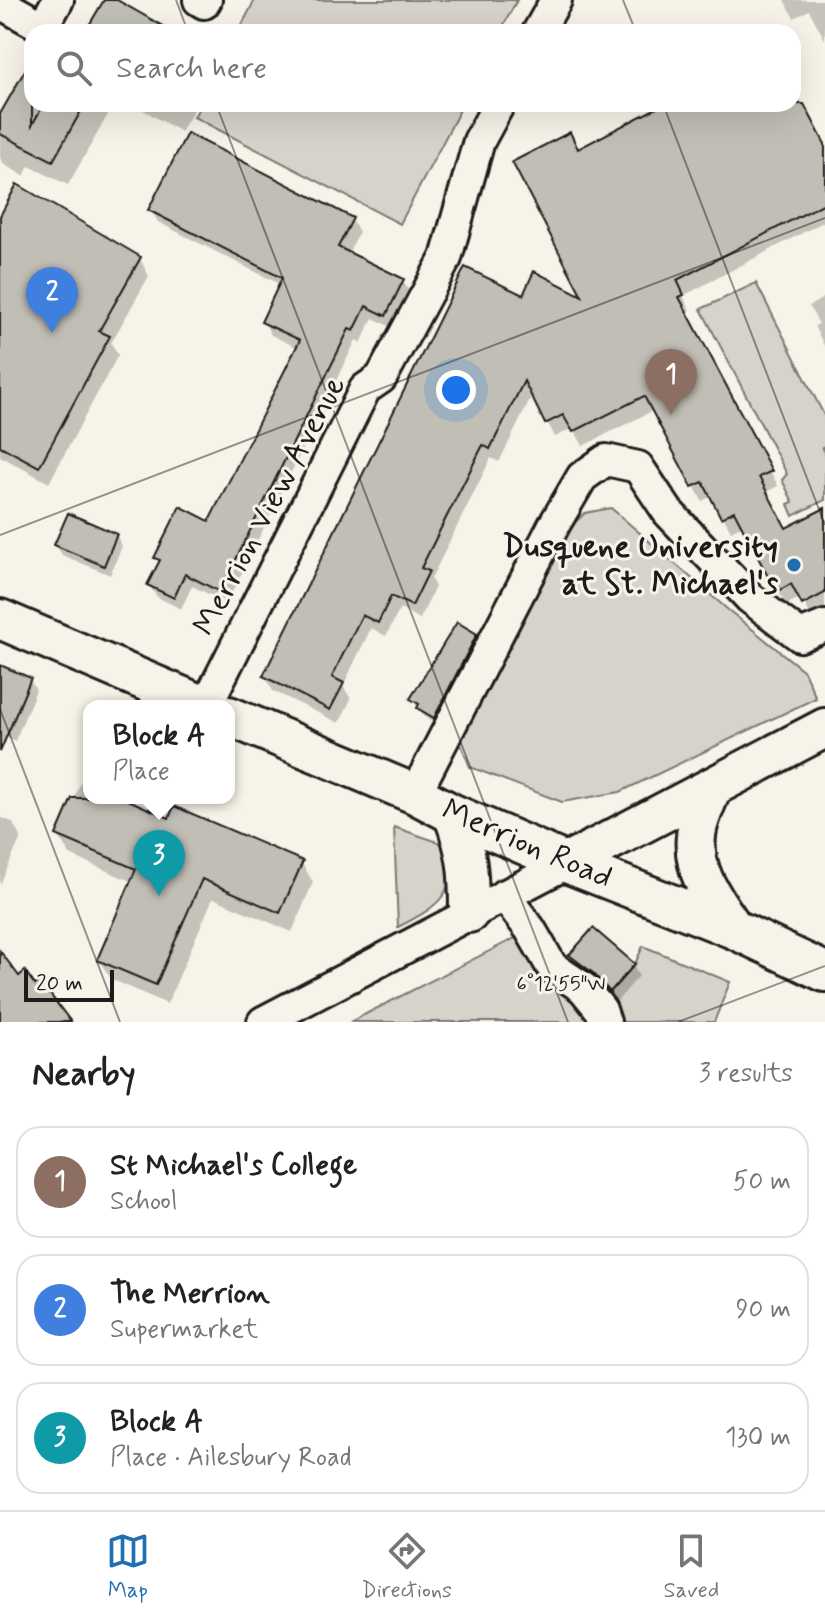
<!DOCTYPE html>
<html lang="en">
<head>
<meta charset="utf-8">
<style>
  body { margin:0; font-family:Mynerve,sans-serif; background:#f2f2f2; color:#222 }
  .scale { position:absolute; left:24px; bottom:20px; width:90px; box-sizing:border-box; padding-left:8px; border:4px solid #1c1c1c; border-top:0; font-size:22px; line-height:28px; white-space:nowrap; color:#1c1c1c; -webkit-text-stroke:6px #f7f3e8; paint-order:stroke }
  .you { position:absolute; left:456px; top:390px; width:28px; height:28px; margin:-20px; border:6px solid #fff; border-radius:50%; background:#1a73e8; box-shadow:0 0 0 12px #1a73e833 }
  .badge { display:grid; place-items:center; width:52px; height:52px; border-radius:50%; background:#1f6fb2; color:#fff; font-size:26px; font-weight:700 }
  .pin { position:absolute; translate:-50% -66px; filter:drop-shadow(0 2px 4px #0008) }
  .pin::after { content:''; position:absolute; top:42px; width:28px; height:24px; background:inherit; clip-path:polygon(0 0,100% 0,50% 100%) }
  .popup { position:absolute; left:83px; top:700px; width:152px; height:104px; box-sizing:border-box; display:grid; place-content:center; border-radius:16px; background:#fff; filter:drop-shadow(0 2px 6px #0005); font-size:26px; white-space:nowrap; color:#767676 }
  .popup b { font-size:30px; color:#222 }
  .popup::after { content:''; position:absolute; left:50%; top:100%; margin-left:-16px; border:16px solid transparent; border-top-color:#fff }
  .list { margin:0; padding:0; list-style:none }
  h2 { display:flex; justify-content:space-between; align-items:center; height:104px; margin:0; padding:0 32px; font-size:34px }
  h2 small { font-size:26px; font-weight:400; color:#767676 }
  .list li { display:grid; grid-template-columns:52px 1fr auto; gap:24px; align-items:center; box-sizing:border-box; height:112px; margin:0 16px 16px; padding:0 16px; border:2px solid #e0e0e0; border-radius:24px }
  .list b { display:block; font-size:30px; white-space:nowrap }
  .list p { margin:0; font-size:26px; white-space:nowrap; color:#767676 }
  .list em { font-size:26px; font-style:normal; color:#767676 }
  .icon { flex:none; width:44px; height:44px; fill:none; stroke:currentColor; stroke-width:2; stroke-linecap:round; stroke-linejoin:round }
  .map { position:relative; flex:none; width:825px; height:1022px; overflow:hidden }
  .search { position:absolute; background:#fff; box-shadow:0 8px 32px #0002; left:24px; right:24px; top:24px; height:88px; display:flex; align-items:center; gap:20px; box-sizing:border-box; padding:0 28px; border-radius:24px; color:#767676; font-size:30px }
  .sheet { height:488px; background:#fff }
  nav { display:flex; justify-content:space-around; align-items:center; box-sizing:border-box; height:112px; border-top:2px solid #e0e0e0; background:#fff; font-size:22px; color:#767676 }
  nav a { display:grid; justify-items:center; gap:4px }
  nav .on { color:#1f6fb2 }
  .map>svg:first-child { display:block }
</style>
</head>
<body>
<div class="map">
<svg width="825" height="1022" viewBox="0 0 825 1022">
  <rect width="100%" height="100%" fill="#f7f3e8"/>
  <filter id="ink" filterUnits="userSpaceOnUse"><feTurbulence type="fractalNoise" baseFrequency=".0125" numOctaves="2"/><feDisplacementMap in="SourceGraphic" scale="16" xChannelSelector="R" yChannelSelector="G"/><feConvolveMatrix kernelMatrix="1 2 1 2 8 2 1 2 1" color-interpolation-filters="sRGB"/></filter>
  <g filter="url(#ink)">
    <!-- green -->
    <path fill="#d7d3cb" stroke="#7a7874" stroke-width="2" d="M 255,0 L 517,0 L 500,32 L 238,32 Z
      M 201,104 L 463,104 L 400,224 L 194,117 Z
      M 756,283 L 825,417 L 825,446 L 822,447 L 825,452 L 825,500 L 793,516 L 788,504 L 793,502 L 782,480 L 787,474 L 701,309 Z
      M 611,508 L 727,609 L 804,671 L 816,698 L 620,792 L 562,802 L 470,767 L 459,739 L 555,541 L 585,513 Z
      M 394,827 L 444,844 C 461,893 439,906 398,927 Z
      M 519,936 L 538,976 L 579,1002 L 588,1022 L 350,1022 Z
      M 643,946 L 730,982 L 714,1022 L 619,1022 L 610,992 L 635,964 Z"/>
    <!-- shadow -->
    <path fill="#0003" d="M 784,0 L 825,0 L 825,40 L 809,10 L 794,18 Z
      M 32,62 L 32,104 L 114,104 L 68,185 L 29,166 L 24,176 L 3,164 L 0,158 L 0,118 Z
      M 793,86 L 825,147 L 825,221 L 683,296 L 690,310 L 686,312 L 778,486 L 766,492 L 786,530 L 825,510 L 825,611 L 812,618 L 801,597 L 786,605 L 743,525 L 731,531 L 712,496 L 702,501 L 654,410 L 583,446 L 573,428 L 555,437 L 533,394 L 499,462 L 491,458 L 431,579 L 435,587 L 420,619 L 400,609 L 386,636 L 371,628 L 343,686 L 351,699 L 339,723 L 273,691 L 265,676 L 524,298 L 587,300 L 578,151 L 669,104 L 793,104 Z
      M 133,104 L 197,104 L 181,132 Z
      M 150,209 L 351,219 L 359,232 L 348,254 L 402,280 L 410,293 L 393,328 L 373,318 L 361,343 L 356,340 L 227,603 L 192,586 L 181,609 L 157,597 L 149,585 L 160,563 L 157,558 L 210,524 L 298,348 L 271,335 L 264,322 L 281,285 L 158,222 Z
      M 0,221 L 140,259 L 149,276 L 111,343 L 118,355 L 49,483 L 0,456 Z
      M 825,297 L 825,347 L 814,326 L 819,324 L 809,306 Z
      M 116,535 L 122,546 L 110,575 L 62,555 L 56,545 Z
      M 476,635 L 481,644 L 439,725 L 425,717 L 412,699 Z
      M 0,667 L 30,680 L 36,690 L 15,741 L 0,735 Z
      M 81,782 L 89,785 L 89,798 L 119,798 L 170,820 L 301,862 L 313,882 L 292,932 L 213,898 L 167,1004 L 111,979 L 99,960 L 133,882 L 70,855 L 58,835 Z
      M 0,817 L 12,822 L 21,837 L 0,885 Z
      M 571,956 L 633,966 L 639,976 L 617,1001 L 602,984 L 577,966 Z"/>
    <!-- building -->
    <path fill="#c0beb5" stroke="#1c1c1c" stroke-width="2" d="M 104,0 L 117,0 L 173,32 L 85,32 Z
      M 32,58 L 32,125 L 44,104 L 85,104 L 53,161 L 0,134 L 0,114 Z
      M 664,104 L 804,104 L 825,144 L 825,203 L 677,280 L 684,295 L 679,297 L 772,471 L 759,477 L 786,528 L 825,508 L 825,593 L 802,605 L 791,584 L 776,592 L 734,511 L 721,518 L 703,482 L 692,487 L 644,396 L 573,432 L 563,415 L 545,424 L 524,381 L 490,449 L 483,445 L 446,518 L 421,568 L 429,571 L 412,606 L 391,596 L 378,623 L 362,615 L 332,677 L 344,683 L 330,710 L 263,676 L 465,267 L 523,295 L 534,271 L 582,296 L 512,162 L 570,132 L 578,149 Z
      M 187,133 L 353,218 L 338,247 L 404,279 L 386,316 L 366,306 L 354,331 L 349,329 L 220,592 L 185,574 L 174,598 L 147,585 L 160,560 L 154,558 L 180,506 L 209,521 L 300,340 L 261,322 L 282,278 L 148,210 Z
      M 17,184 L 141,257 L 99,331 L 110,336 L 39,467 L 0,446 L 0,216 Z
      M 68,513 L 117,534 L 104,566 L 54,545 Z
      M 457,622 L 477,634 L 434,718 L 417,708 L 419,704 L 410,699 Z
      M 0,665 L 31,678 L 0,752 Z
      M 72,798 L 124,798 L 169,818 L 174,806 L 303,861 L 280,913 L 202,879 L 156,985 L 97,960 L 136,869 L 56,835 Z
      M 593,928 L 635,964 L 610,992 L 593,973 L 569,955 Z
      M 0,951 L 19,976 L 25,971 L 35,985 L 40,981 L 71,1022 L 0,1022 Z"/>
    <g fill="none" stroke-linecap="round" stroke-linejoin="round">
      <!-- minor casing -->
      <g stroke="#1c1c1c" stroke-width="36">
        <path id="minor" d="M 199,0 L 204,3 L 206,0
          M 0,3 L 43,27 L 58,0
          M 538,32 L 556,0
          M 206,706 L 365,389 L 381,378 L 446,258 L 479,141 L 499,104
          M 415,794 L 554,525 L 582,477 L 606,460 L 638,467 L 668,512 L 750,598 L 800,636 L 825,626
          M 504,895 L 530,929 L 552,967 L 583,988 L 601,1010 L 605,1022
          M 263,1022 L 567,863"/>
      </g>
      <!-- major casing -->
      <g stroke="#1c1c1c" stroke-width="44">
        <path id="major" d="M 0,619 L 204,706
          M 229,716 L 415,794 L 453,814 L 567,863 L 734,929 L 825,972
          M 712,787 C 707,802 697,820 696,836 C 692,873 715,901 734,929
          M 453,814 C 468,852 469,873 469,913
          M 567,863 L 825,728"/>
      </g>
      <!-- minor -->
      <use href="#minor" stroke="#f7f3e8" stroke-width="30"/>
      <!-- major -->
      <use href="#major" stroke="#f7f3e8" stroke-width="38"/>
    </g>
  </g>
  <!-- ticks -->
  <path fill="none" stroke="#1c1c1c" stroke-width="2" stroke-opacity="0.45" d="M 176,0 L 188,32M 623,0 L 636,32M 216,104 L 568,1022M 663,104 L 825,525M 0,535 L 825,218M 0,709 L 120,1022M 678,1022 L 825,966"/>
  <!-- markers -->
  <circle fill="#1f6fb2" stroke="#f7f3e8" stroke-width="3" cx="794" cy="565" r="8"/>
  <g text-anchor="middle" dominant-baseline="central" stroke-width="6" stroke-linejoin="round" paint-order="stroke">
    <!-- street labels -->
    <g font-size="32" fill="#1c1c1c" stroke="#f7f3e8">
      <text transform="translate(270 506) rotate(-62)">Merrion View Avenue</text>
      <text transform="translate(527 844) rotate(23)">Merrion Road</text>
    </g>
    <!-- poi labels -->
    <g font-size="32" font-weight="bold" fill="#1c1c1c" stroke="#f7f3e8" text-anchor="end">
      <text x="778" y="547">Dusquene University<tspan x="778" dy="37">at St. Michael's</tspan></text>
    </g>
  </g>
  <g font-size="20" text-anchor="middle" fill="#1c1c1c" stroke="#f7f3e8" stroke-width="6" stroke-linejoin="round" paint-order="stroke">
    <text x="561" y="990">6°12'55"W</text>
  </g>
</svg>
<div class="scale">20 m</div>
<div class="you"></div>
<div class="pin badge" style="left:671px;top:415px;background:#8d6e63">1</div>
<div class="pin badge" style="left:52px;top:333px;background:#3f7fe0">2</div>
<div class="pin badge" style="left:159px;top:896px;background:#0f9aa8">3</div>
<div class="popup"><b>Block A</b>Place</div>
<div class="search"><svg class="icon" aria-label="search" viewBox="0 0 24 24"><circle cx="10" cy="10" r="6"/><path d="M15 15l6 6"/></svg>Search here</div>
</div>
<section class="sheet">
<h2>Nearby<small>3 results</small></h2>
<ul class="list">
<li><span class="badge" style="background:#8d6e63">1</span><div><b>St Michael's College</b><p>School</p></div><em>50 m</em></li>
<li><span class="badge" style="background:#3f7fe0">2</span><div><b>The Merrion</b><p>Supermarket</p></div><em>90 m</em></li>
<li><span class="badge" style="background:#0f9aa8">3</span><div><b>Block A</b><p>Place · Ailesbury Road</p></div><em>130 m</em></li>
</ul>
</section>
<nav>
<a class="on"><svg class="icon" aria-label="map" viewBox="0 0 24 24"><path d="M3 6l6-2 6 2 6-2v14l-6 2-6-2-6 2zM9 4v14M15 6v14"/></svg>Map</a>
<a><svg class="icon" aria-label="directions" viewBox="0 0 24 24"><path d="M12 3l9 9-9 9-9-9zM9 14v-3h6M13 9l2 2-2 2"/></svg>Directions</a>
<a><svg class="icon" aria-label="saved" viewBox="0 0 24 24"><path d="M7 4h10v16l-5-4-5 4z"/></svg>Saved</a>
</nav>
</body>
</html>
